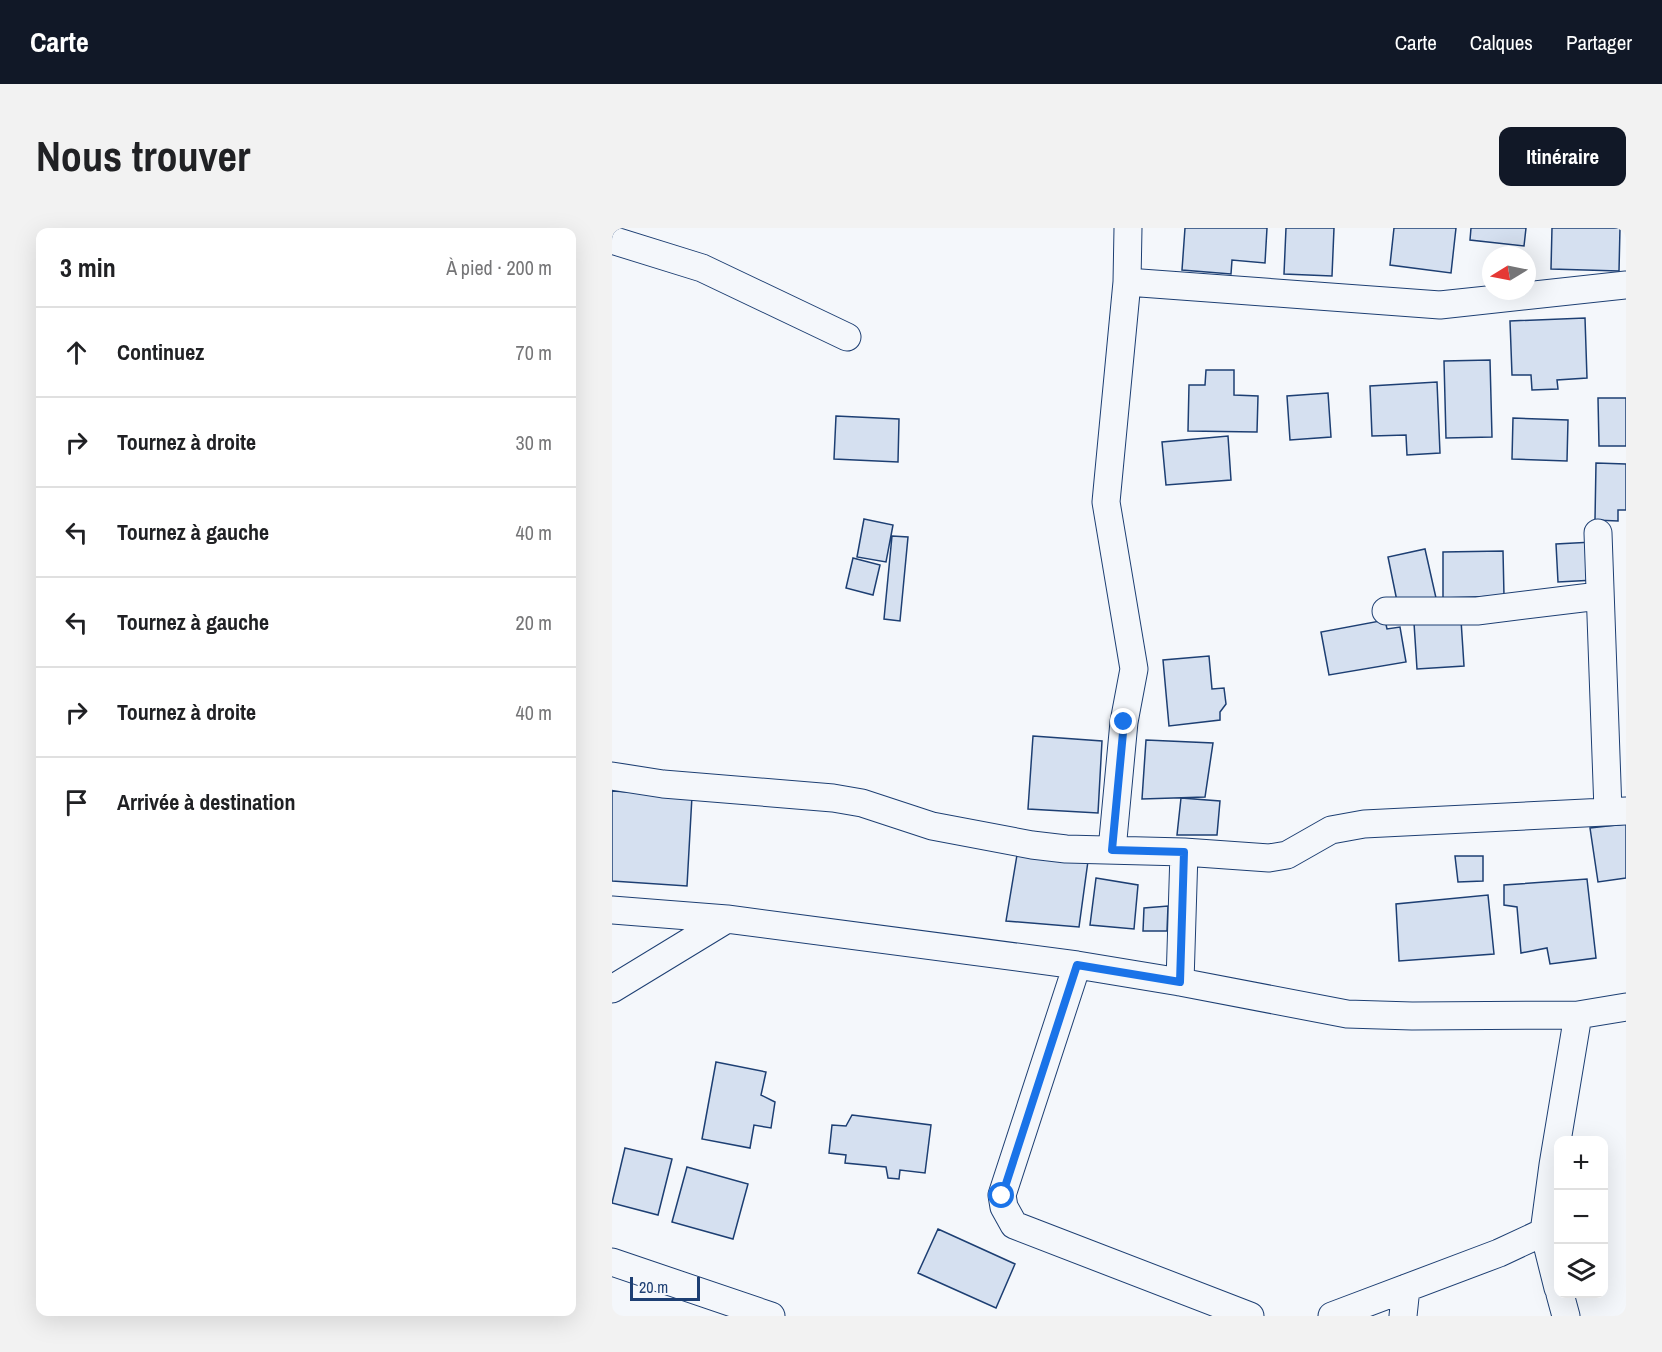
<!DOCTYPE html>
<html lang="fr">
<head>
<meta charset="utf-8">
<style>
  body { margin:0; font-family:"Archivo Narrow",sans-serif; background:#f2f2f2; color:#202124 }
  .controls { position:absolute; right:18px; bottom:18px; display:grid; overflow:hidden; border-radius:12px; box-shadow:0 6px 24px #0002 }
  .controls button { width:54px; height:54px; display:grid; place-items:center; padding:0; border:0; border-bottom:2px solid #e0e0e0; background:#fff; color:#202124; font:30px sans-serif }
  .compass { position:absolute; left:870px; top:18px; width:54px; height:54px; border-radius:50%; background:#fff; box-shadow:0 6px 24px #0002; rotate:260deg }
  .scale { position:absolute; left:18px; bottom:15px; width:70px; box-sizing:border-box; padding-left:6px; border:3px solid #1d3f73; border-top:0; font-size:16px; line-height:21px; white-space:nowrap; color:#1d3f73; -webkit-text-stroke:4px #f4f7fb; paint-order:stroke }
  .stop { position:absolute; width:18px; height:18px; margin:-14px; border:4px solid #1a73e8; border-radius:50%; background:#fff }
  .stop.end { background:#1a73e8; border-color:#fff; box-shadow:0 2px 6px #0008 }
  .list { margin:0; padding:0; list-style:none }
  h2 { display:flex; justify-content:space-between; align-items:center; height:78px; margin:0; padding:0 24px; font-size:26px }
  h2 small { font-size:20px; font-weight:400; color:#757577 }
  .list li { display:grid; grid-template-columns:39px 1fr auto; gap:18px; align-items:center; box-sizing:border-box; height:90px; padding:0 24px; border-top:2px solid #e0e0e0 }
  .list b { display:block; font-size:22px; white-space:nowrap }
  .list em { font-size:20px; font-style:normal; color:#757577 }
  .icon { flex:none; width:33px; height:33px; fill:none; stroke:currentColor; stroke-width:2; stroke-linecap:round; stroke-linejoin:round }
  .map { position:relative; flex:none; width:1014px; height:1088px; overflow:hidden; border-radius:12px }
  header { display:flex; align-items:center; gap:36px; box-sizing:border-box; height:84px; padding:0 30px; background:#111827; color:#fff }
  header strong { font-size:28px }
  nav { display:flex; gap:33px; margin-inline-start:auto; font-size:21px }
  .intro { display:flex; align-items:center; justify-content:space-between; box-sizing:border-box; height:144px; padding:0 36px }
  h1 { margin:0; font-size:42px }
  .button { padding:15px 27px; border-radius:12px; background:#111827; color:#fff; font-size:21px; font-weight:700 }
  main { display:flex; gap:36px; padding:0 36px }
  aside { flex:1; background:#fff; border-radius:12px; box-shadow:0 6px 24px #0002 }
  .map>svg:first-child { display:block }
</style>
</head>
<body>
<header>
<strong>Carte</strong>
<nav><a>Carte</a><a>Calques</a><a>Partager</a></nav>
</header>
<div class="intro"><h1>Nous trouver</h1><a class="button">Itinéraire</a></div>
<main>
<aside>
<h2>3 min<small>À pied · 200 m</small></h2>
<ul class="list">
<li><svg class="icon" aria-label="ahead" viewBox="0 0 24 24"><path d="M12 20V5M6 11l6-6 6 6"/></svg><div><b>Continuez</b></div><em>70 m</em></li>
<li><svg class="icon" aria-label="right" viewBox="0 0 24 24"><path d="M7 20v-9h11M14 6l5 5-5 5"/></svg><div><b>Tournez à droite</b></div><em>30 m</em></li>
<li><svg class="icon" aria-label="left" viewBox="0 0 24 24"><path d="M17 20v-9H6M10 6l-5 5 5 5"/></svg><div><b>Tournez à gauche</b></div><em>40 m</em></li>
<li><svg class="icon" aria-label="left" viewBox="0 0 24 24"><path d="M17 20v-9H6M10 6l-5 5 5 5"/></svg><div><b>Tournez à gauche</b></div><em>20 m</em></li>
<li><svg class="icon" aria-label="right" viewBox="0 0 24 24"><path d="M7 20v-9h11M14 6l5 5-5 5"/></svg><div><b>Tournez à droite</b></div><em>40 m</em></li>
<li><svg class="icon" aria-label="arrive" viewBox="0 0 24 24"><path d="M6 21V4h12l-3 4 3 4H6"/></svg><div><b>Arrivée à destination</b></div></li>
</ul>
</aside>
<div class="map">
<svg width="1014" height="1088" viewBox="0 0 1014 1088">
  <rect width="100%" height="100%" fill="#f4f7fb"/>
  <!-- building -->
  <path fill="#d5e0f0" stroke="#1d3f73" stroke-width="1.5" d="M 573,0 L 655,0 L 653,35 L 620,32 L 619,46 L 570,42 Z
    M 674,0 L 722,0 L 720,48 L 672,46 Z
    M 782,0 L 844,0 L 839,45 L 778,37 Z
    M 859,0 L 914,0 L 912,18 L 858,12 Z
    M 940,0 L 1008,0 L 1007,43 L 939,41 Z
    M 973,90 L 975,150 L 945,152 L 946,161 L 920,162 L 919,147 L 900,147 L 898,93 Z
    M 878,132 L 880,209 L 834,210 L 832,133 Z
    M 594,142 L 622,142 L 622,167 L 646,168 L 645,204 L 576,203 L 577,157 L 593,157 Z
    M 825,154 L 828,225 L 795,227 L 794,207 L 760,208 L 758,158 Z
    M 716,165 L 719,209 L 678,212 L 675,168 Z
    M 986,170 L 1014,170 L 1014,218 L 987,218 Z
    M 224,188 L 287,191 L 286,234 L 222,231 Z
    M 901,190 L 956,192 L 955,233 L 900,231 Z
    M 616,208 L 619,252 L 554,257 L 550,214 Z
    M 984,235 L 1014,236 L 1014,282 L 1006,282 L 1006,293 L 983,292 Z
    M 252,291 L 281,297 L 274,334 L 245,329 Z
    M 280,308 L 296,309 L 288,393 L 272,391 Z
    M 981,314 L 983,352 L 946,354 L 944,316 Z
    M 813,321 L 824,370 L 786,378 L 776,329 Z
    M 891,323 L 892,368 L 831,370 L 831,324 Z
    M 241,330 L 268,337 L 261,367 L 234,360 Z
    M 773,392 L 775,401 L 788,399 L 794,434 L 717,447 L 709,404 Z
    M 849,392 L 852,438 L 805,441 L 802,395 Z
    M 597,428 L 600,461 L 612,460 L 614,476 L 608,484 L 608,492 L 557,498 L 551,432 Z
    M 421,508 L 490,513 L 486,585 L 416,581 Z
    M 534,512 L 601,515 L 593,569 L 530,571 Z
    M 0,563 L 80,568 L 75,658 L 0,653 Z
    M 569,570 L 608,573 L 605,607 L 565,607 Z
    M 1014,596 L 1014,650 L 986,654 L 978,600 Z
    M 405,627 L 476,633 L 467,699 L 394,693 Z
    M 843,628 L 871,628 L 871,653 L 846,654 Z
    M 484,650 L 526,657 L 522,701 L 478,697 Z
    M 975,651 L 984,730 L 938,736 L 935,720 L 909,725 L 905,679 L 892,677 L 892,657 Z
    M 876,667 L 882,726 L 787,733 L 784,676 Z
    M 556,678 L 555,703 L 531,703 L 532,680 Z
    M 104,834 L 154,844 L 149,867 L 163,874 L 159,900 L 142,897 L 138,920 L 90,911 Z
    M 240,887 L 319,897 L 313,945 L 288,942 L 287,951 L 276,950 L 274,939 L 233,935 L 234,927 L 217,925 L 220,897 L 234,898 Z
    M 13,920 L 60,931 L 46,987 L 0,975 Z
    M 75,939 L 136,956 L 121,1011 L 60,994 Z
    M 326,1001 L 403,1036 L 384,1080 L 306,1045 Z"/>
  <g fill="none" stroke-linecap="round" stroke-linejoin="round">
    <!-- minor casing -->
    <g stroke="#1d3f73" stroke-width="29">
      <path id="minor" d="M 0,12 L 90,40 L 235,109
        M 515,54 L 828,77 L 1014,57
        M 986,305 L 996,583
        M 774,383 L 865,383 L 987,368
        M 0,548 L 51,556 L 221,570 L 250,575 L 320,598 L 420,617 L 454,621 L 572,624 L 657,630 L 675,627 L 719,602 L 752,596 L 1014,583
        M 500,622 L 512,494 L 522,441 L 494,274 L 515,54 L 516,0
        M 0,682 L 115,691 L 465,737 L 568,754 L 735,786 L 800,788 L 966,787 L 1014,779
        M 465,737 L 390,967 L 392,979 L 402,997 L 638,1088
        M 568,754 L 572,624
        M 0,761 L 115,691
        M 932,1004 L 946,1060
        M 0,1034 L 159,1088
        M 948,1066 L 954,1088
        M 720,1088 L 887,1025 L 932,1004 L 941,937 L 966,787
        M 791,1088 L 794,1060"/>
    </g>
    <!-- minor -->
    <use href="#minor" stroke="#f4f7fb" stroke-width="27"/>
  </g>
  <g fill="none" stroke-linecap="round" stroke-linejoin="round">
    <!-- route -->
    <path stroke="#1a73e8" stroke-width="8" d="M 390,968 L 465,737 L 568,754 L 572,624 L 500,622 L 512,494"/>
  </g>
</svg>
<div class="controls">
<button>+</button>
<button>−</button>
<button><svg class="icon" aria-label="layers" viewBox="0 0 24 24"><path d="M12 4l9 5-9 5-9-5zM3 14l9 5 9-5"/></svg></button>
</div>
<svg class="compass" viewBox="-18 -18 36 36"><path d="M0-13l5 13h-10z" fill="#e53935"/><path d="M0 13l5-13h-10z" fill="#757577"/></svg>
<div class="scale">20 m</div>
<div class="stop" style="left:390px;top:968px"></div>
<div class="stop end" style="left:512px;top:494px"></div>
</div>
</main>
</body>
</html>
